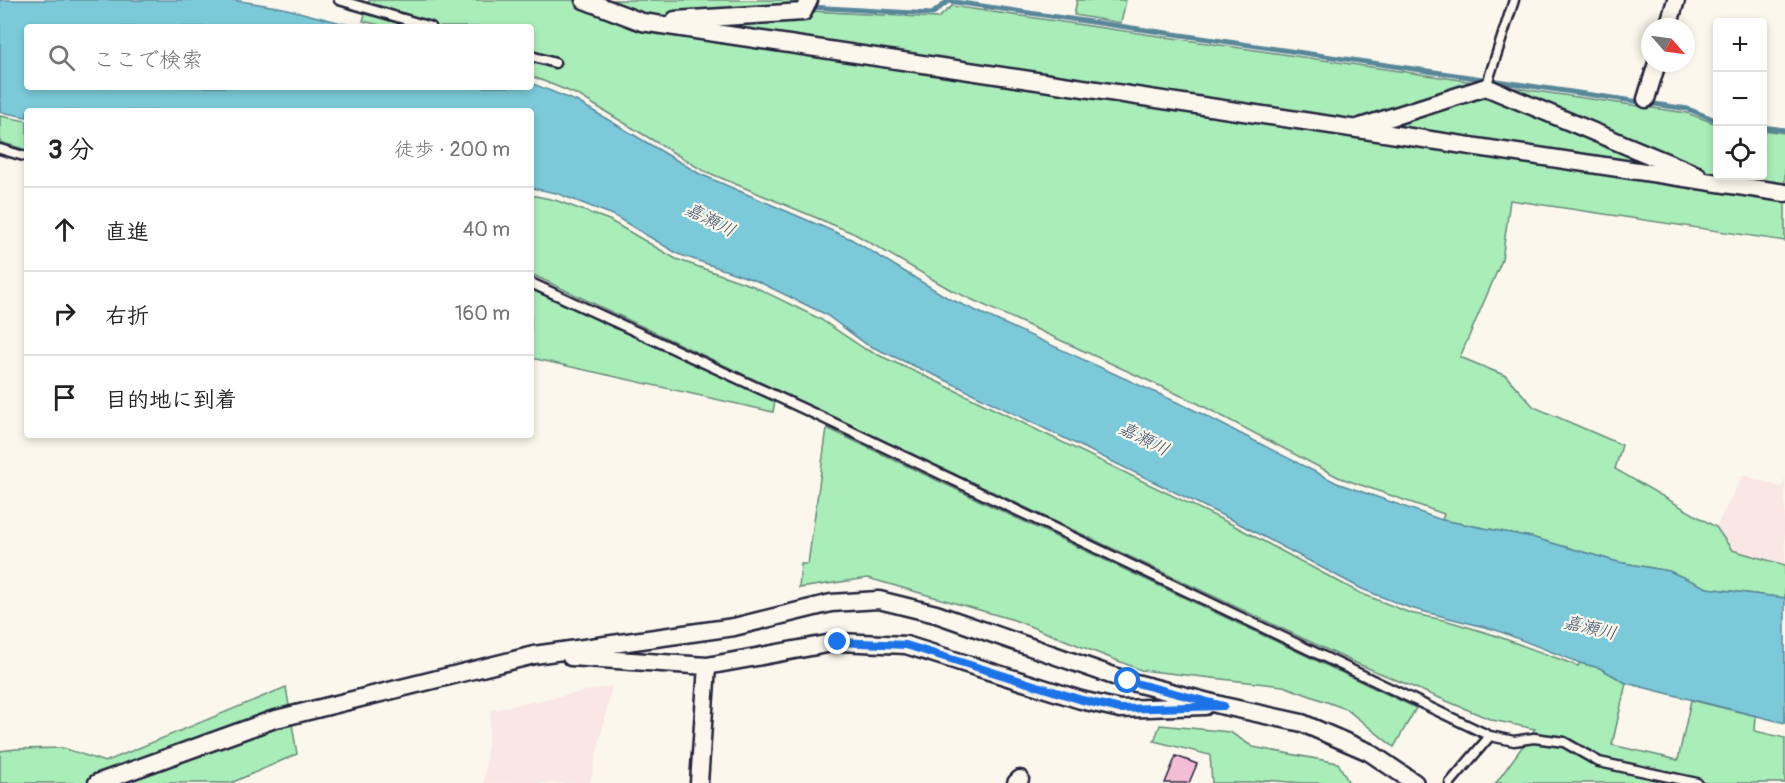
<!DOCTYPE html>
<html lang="ja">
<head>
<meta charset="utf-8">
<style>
  body { margin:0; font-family:Pangolin,"Klee One",sans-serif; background:#f2f2f2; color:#222 }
  .controls { position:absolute; right:18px; top:18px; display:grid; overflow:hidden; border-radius:6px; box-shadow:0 3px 9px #0003 }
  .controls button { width:54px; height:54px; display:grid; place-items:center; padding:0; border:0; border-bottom:2px solid #e0e0e0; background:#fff; color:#222; font:30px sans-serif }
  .compass { position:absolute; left:1641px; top:18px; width:54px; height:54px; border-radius:50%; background:#fff; box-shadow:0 3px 9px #0003; rotate:118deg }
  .stop { position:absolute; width:18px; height:18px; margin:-14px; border:4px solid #1a73e8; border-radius:50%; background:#fff }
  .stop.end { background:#1a73e8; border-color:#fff; box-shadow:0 2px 6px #0008 }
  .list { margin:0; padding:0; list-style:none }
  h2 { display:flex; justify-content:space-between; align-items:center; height:78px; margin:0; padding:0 24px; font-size:26px }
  h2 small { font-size:20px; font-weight:400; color:#767676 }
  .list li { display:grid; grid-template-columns:39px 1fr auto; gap:18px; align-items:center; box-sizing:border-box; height:84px; padding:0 24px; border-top:2px solid #e0e0e0 }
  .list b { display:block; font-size:22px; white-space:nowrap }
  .list em { font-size:20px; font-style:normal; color:#767676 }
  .icon { flex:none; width:33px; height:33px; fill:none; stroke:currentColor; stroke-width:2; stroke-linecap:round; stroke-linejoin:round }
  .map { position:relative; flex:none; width:1785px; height:783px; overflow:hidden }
  .search { position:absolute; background:#fff; box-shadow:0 3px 9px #0003; left:24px; top:24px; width:510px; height:66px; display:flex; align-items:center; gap:15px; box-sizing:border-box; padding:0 21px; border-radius:6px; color:#767676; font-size:22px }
  .panel { position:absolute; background:#fff; box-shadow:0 3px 9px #0003; left:24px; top:108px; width:510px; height:330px; border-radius:6px }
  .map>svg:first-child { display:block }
</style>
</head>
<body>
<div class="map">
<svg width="1785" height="783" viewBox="0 0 1785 783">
  <rect width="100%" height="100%" fill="#fbf7ec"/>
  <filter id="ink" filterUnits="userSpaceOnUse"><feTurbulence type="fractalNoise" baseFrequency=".0167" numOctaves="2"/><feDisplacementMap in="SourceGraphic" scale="12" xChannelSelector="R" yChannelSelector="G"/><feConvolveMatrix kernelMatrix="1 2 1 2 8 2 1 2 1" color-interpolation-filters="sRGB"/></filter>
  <g filter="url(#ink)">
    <!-- built -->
    <path fill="#f9e6e5" d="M 1743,475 L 1781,487 L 1785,478 L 1785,565 L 1732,550 L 1716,527 Z
      M 612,686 L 590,783 L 484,783 L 491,710 Z"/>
    <!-- green -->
    <path fill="#a9edb8" stroke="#66887a" stroke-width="1.5" d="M 369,0 L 810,0 L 811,11 L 938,18 L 952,6 L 1687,113 L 1717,124 L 1718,176 L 1762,176 L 1763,130 L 1785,133 L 1785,241 L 1510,200 L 1502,260 L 1460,357 L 1506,376 L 1534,407 L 1622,445 L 1615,469 L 1716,527 L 1732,550 L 1785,565 L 1785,598 L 1707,588 L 1669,571 L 1618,562 L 1531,537 L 1442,520 L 1444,514 L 1338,477 L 1197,403 L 951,290 L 855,234 L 702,170 L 578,95 L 531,76 L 531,27 L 387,27 L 363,21 Z
      M 1077,0 L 1126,0 L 1121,23 L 1074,15 Z
      M 0,116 L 27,121 L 27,150 L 0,142 Z
      M 531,195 L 555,200 L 609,220 L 676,259 L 753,286 L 820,319 L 865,349 L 940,383 L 1231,524 L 1360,593 L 1410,613 L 1448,621 L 1494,635 L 1578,666 L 1580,663 L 1600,668 L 1626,683 L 1612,745 L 1678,760 L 1691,700 L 1756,716 L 1755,731 L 1785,738 L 1785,783 L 1496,783 L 1535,729 L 1492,720 L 1351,661 L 531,274 Z
      M 531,287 L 775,401 L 773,412 L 531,358 Z
      M 827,428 L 1416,708 L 1394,747 L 1346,709 L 1283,686 L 1141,670 L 1014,620 L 868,578 L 799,588 L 801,564 L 808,564 Z
      M 286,687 L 297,754 L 231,783 L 0,783 L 0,751 L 16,749 L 63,748 L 105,762 Z
      M 1160,725 L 1230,732 L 1253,747 L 1338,763 L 1349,783 L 1302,783 L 1266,780 L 1249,783 L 1212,783 L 1210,755 L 1154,741 Z"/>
    <!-- water -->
    <path fill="#7ccad9" stroke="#58879a" stroke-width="1.5" d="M 0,0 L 234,0 L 283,8 L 357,27 L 27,27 L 27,87 L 531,87 L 531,83 L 578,102 L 700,174 L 851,239 L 948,298 L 1194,410 L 1337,483 L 1442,520 L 1531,537 L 1618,562 L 1669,571 L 1707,588 L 1785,598 L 1785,723 L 1626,683 L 1600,668 L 1580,663 L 1496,630 L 1410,608 L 1362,589 L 1234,521 L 943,379 L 866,344 L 825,314 L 757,281 L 678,254 L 613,215 L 556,193 L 531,188 L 531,111 L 27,111 L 27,117 L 0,112 Z"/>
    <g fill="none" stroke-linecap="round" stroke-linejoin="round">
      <!-- stream -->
      <path stroke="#58879a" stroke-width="5" d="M 810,7 L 932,14 L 948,1 L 1688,109 L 1718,121
        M 1762,127 L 1785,130"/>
    </g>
    <!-- building -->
    <path fill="#f4bdd6" stroke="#22223b" stroke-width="1.5" d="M 1176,756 L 1197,764 L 1189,783 L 1165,783 Z"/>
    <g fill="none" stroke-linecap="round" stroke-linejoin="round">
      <!-- service casing -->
      <g stroke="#22223b" stroke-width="13">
        <path id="service" d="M 339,0 L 431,27
          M 531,56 L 555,63
          M 1486,87 L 1514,0
          M 0,149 L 27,157
          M 531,283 L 819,416 L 1490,736
          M 1450,783 L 1490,736 L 1514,741 L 1534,738 L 1564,742 L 1599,762 L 1697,783"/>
      </g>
      <!-- minor casing -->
      <g stroke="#22223b" stroke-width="21">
        <path id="minor" d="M 584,0 L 642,22 L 1785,193
          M 675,20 L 803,12 L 809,0
          M 1668,27 L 1676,0
          M 1646,99 L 1657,63
          M 1357,128 L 1486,87 L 1697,175
          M 571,657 L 707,666 L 699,783
          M 707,666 L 838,642 L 906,645 L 1081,700 L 1120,709 L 1205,706
          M 97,783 L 272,720 L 534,655 L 734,627 L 831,603 L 879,600 L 936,614 L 1128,681 L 1224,706 L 1302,723 L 1369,752 L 1415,783
          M 1016,783 L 1020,779"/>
      </g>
      <!-- service -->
      <use href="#service" stroke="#fbf7ec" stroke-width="8"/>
      <!-- minor -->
      <use href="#minor" stroke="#fbf7ec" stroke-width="16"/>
    </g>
  </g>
  <g fill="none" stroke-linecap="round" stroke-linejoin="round" filter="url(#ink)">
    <!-- route -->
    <path stroke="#1a73e8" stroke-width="8" d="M 838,642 L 906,645 L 1082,700 L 1120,709 L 1224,706 L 1128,681"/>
  </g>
  <g text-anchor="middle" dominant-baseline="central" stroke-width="4.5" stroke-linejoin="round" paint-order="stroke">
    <!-- water labels -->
    <g font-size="18" font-style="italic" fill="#3d546a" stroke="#fbf7ec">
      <text transform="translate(710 220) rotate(27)">嘉瀬川</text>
      <text transform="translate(1144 439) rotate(27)">嘉瀬川</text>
      <text transform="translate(1590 628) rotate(13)">嘉瀬川</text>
    </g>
  </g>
</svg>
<div class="controls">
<button>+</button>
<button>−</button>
<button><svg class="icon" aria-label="locate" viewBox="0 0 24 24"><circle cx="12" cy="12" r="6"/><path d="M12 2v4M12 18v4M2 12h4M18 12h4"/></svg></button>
</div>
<svg class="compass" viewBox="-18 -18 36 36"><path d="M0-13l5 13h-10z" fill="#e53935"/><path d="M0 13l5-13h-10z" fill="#767676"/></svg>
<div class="stop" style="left:1128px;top:681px"></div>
<div class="stop end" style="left:838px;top:642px"></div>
<div class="search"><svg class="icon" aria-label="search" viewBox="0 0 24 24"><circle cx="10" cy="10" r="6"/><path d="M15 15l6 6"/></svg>ここで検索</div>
<section class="panel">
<h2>3 分<small>徒歩 · 200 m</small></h2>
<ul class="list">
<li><svg class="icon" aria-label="ahead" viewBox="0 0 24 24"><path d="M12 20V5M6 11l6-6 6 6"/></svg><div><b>直進</b></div><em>40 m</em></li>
<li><svg class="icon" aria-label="right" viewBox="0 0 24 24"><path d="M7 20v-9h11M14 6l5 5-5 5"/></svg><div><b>右折</b></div><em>160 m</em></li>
<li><svg class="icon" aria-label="arrive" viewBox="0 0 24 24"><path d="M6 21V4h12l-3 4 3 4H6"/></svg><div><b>目的地に到着</b></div></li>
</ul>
</section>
</div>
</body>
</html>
